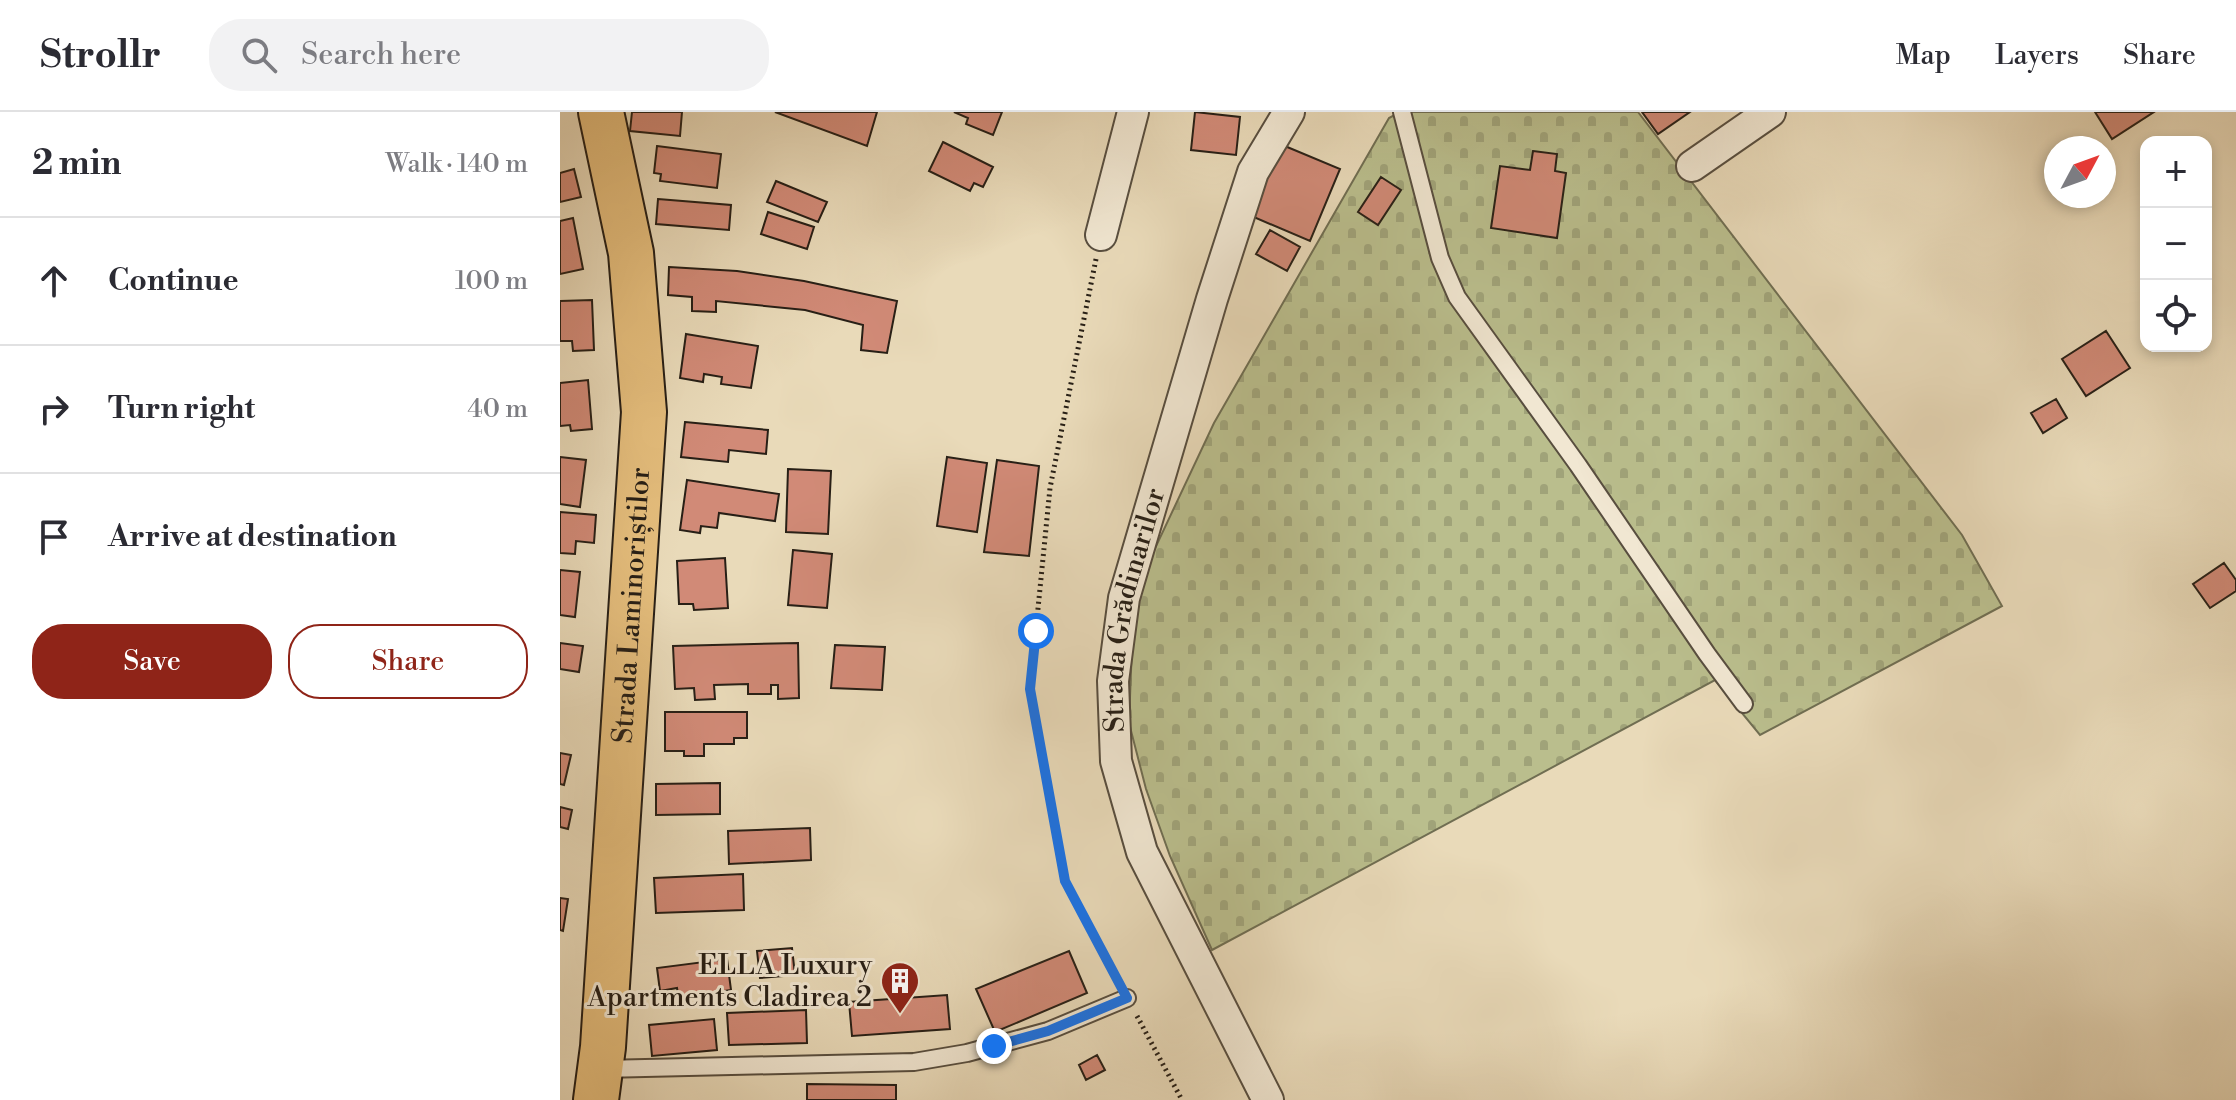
<!DOCTYPE html>
<html lang="en">
<head>
<meta charset="utf-8">
<style>
  body { margin:0; font-family:"Libre Bodoni",serif; background:#f2f2f3; color:#2b2b33 }
  .controls { position:absolute; right:24px; top:24px; display:grid; overflow:hidden; border-radius:16px; box-shadow:0 4px 12px #0003 }
  .controls button { width:72px; height:72px; display:grid; place-items:center; padding:0; border:0; border-bottom:2px solid #e1e1e2; background:#fff; color:#2b2b33; font:40px sans-serif }
  .compass { position:absolute; left:1484px; top:24px; width:72px; height:72px; border-radius:50%; background:#fff; box-shadow:0 4px 12px #0003; rotate:49deg }
  .stop { position:absolute; width:24px; height:24px; margin:-18px; border:6px solid #1a73e8; border-radius:50%; background:#fff }
  .stop.end { background:#1a73e8; border-color:#fff; box-shadow:0 2px 8px #0008 }
  .list { margin:0; padding:0; list-style:none }
  h2 { display:flex; justify-content:space-between; align-items:center; height:104px; margin:0; padding:0 32px; font-size:34px }
  h2 small { font-size:26px; font-weight:400; color:#7c7c81 }
  .list li { display:grid; grid-template-columns:52px 1fr auto; gap:24px; align-items:center; box-sizing:border-box; height:128px; padding:0 32px; border-top:2px solid #e1e1e2 }
  .list b { display:block; font-size:30px; white-space:nowrap }
  .list em { font-size:26px; font-style:normal; color:#7c7c81 }
  .actions { display:flex; gap:16px; padding:24px 32px }
  .actions a { flex:1; padding:18px 0; border:2px solid #8f2418; border-radius:32px; text-align:center; font-size:28px; color:#8f2418 }
  .actions .main { background:#8f2418; color:#fff }
  .icon { flex:none; width:44px; height:44px; fill:none; stroke:currentColor; stroke-width:2; stroke-linecap:round; stroke-linejoin:round }
  .map { position:relative; flex:none; width:1676px; height:988px; overflow:hidden }
  header { display:flex; align-items:center; gap:48px; box-sizing:border-box; height:112px; padding:0 40px; background:#fff; border-bottom:2px solid #e1e1e2 }
  header strong { font-size:38px }
  nav { display:flex; gap:44px; margin-inline-start:auto; font-size:28px }
  .search { width:560px; height:72px; background:#f2f2f3; display:flex; align-items:center; gap:20px; box-sizing:border-box; padding:0 28px; border-radius:32px; color:#7c7c81; font-size:30px }
  main { display:flex }
  aside { flex:1; background:#fff }
  .map>svg:first-child { display:block }
</style>
</head>
<body>
<header>
<strong>Strollr</strong>
<div class="search"><svg class="icon" aria-label="search" viewBox="0 0 24 24"><circle cx="10" cy="10" r="6"/><path d="M15 15l6 6"/></svg>Search here</div>
<nav><a>Map</a><a>Layers</a><a>Share</a></nav>
</header>
<main>
<aside>
<h2>2 min<small>Walk · 140 m</small></h2>
<ul class="list">
<li><svg class="icon" aria-label="ahead" viewBox="0 0 24 24"><path d="M12 20V5M6 11l6-6 6 6"/></svg><div><b>Continue</b></div><em>100 m</em></li>
<li><svg class="icon" aria-label="right" viewBox="0 0 24 24"><path d="M7 20v-9h11M14 6l5 5-5 5"/></svg><div><b>Turn right</b></div><em>40 m</em></li>
<li><svg class="icon" aria-label="arrive" viewBox="0 0 24 24"><path d="M6 21V4h12l-3 4 3 4H6"/></svg><div><b>Arrive at destination</b></div></li>
</ul>
<div class="actions"><a class="main">Save</a><a>Share</a></div>
</aside>
<div class="map">
<svg width="1676" height="988" viewBox="0 0 1676 988">
  <defs>
    <pattern id="cemetery-stones" width="16" height="16" patternUnits="userSpaceOnUse" patternTransform="scale(2)"><rect width="16" height="16" fill="#babe8d"/><path d="M2 7V4a2 2 0 0 1 4 0v3zM10 15v-3a2 2 0 0 1 4 0v3z" fill="#a0a379"/></pattern>
  </defs>
  <rect width="100%" height="100%" fill="#e9dab9"/>
  <filter id="stains"><feTurbulence type="fractalNoise" baseFrequency=".0025" numOctaves="4"/><feColorMatrix values="0 0 0 0 .2 0 0 0 0 .09 0 0 0 0 .02 0 0 0 .5 -.17"/></filter>
  <radialGradient id="worn" r=".72"><stop offset=".6" stop-color="#630" stop-opacity="0"/><stop offset="1" stop-color="#630" stop-opacity=".3"/></radialGradient>
  <!-- cemetery -->
  <path fill="url(#cemetery-stones)" stroke="#706e52" stroke-width="2" d="M 840,0 L 1078,0 L 1402,423 L 1442,494 L 1200,623 L 1155,568 L 652,838 L 610,744 L 586,677 L 569,611 L 574,481 L 654,311 L 829,6 Z"/>
  <!-- building -->
  <path fill="#d18a77" stroke="#271f16" stroke-width="2" d="M 72,0 L 122,0 L 120,24 L 70,19 Z
    M 215,0 L 317,0 L 307,34 Z
    M 394,0 L 442,0 L 433,23 L 406,12 L 408,6 Z
    M 635,0 L 680,5 L 676,43 L 631,38 Z
    M 1082,0 L 1130,0 L 1098,22 Z
    M 1535,0 L 1594,0 L 1552,27 Z
    M 383,30 L 433,55 L 423,75 L 414,71 L 410,79 L 369,59 Z
    M 720,32 L 780,57 L 750,129 L 689,103 Z
    M 97,34 L 161,42 L 157,76 L 100,69 L 101,62 L 94,61 Z
    M 973,39 L 997,42 L 995,59 L 1006,61 L 997,126 L 931,116 L 940,54 L 970,58 Z
    M 14,57 L 21,85 L 0,90 L 0,61 Z
    M 821,65 L 841,78 L 818,113 L 798,100 Z
    M 216,69 L 267,90 L 258,110 L 207,90 Z
    M 98,87 L 171,93 L 169,118 L 96,112 Z
    M 208,100 L 254,115 L 247,137 L 201,122 Z
    M 13,106 L 23,157 L 0,162 L 0,109 Z
    M 710,118 L 740,135 L 727,159 L 696,142 Z
    M 109,155 L 177,159 L 244,169 L 337,189 L 327,241 L 301,238 L 303,213 L 245,198 L 156,189 L 156,200 L 132,199 L 132,185 L 108,183 Z
    M 32,188 L 34,238 L 13,239 L 12,229 L 0,229 L 0,189 Z
    M 1546,219 L 1570,256 L 1526,284 L 1502,247 Z
    M 126,222 L 198,234 L 191,276 L 161,272 L 162,265 L 144,262 L 143,270 L 120,266 Z
    M 28,268 L 32,317 L 11,319 L 10,313 L 0,314 L 0,271 Z
    M 1496,287 L 1507,306 L 1483,321 L 1471,301 Z
    M 125,310 L 208,318 L 206,342 L 169,338 L 168,350 L 121,345 Z
    M 0,345 L 26,348 L 20,395 L 0,392 Z
    M 387,345 L 427,351 L 417,420 L 377,414 Z
    M 437,348 L 479,354 L 469,444 L 424,440 Z
    M 228,357 L 271,359 L 268,422 L 226,420 Z
    M 127,368 L 219,382 L 215,409 L 159,401 L 157,416 L 141,414 L 140,421 L 120,418 Z
    M 0,400 L 36,403 L 34,431 L 16,429 L 15,442 L 0,441 Z
    M 233,438 L 272,442 L 267,496 L 228,493 Z
    M 165,446 L 168,496 L 134,498 L 133,492 L 119,492 L 117,449 Z
    M 1664,451 L 1676,468 L 1676,479 L 1650,496 L 1633,472 Z
    M 0,458 L 20,460 L 15,505 L 0,503 Z
    M 0,531 L 23,534 L 19,560 L 0,557 Z
    M 238,531 L 239,586 L 218,587 L 218,573 L 211,573 L 211,582 L 188,582 L 188,572 L 154,573 L 155,587 L 135,588 L 134,576 L 115,577 L 113,534 Z
    M 275,533 L 325,535 L 322,578 L 271,576 Z
    M 105,600 L 187,600 L 187,626 L 174,626 L 174,632 L 144,632 L 144,644 L 124,644 L 124,639 L 105,639 Z
    M 0,641 L 11,643 L 4,673 L 0,672 Z
    M 160,671 L 160,702 L 96,703 L 96,672 Z
    M 0,695 L 12,698 L 8,717 L 0,715 Z
    M 250,716 L 251,748 L 169,752 L 168,719 Z
    M 183,762 L 184,798 L 96,801 L 94,766 Z
    M 0,786 L 8,787 L 3,819 L 0,818 Z
    M 232,836 L 235,863 L 200,866 L 197,839 Z
    M 509,839 L 527,881 L 435,920 L 416,877 Z
    M 167,847 L 171,878 L 157,880 L 158,883 L 119,888 L 117,876 L 100,879 L 97,856 Z
    M 387,883 L 390,917 L 292,924 L 289,890 Z
    M 246,898 L 247,931 L 169,933 L 167,901 Z
    M 154,907 L 157,938 L 92,944 L 89,913 Z
    M 537,943 L 545,958 L 526,968 L 519,953 Z
    M 247,972 L 336,973 L 336,988 L 247,988 Z"/>
  <g fill="none" stroke-linecap="round" stroke-linejoin="round">
    <!-- service casing -->
    <g stroke="#584e3f" stroke-width="20">
      <path id="service" d="M 842,0 L 880,146 L 897,185 L 1018,353 L 1147,542 L 1184,592
        M 42,957 L 354,950 L 407,941 L 488,919 L 567,886"/>
    </g>
    <!-- minor casing -->
    <g stroke="#584e3f" stroke-width="34">
      <g id="minor">
        <path d="M 1132,54 L 1210,0"/>
        <path d="M 541,123 L 573,0"/>
        <path id="s1" d="M 708,988 L 582,740 L 556,649 L 553,569 L 564,486 L 652,187 L 693,60 L 729,0"/>
      </g>
    </g>
    <!-- primary casing -->
    <g stroke="#271f16" stroke-width="48">
      <g id="primary">
        <path id="s2" d="M 36,988 L 43,935 L 84,300 L 71,141 L 41,0"/>
      </g>
    </g>
    <!-- path -->
    <path stroke="#271f16" stroke-width="5" stroke-dasharray="2 4" stroke-linecap="butt" d="M 536,147 L 490,376 L 470,577 L 505,769 L 559,871
      M 577,904 L 622,988"/>
    <!-- service -->
    <use href="#service" stroke="#f1e7d2" stroke-width="16"/>
    <!-- minor -->
    <use href="#minor" stroke="#f1e7d2" stroke-width="30"/>
    <!-- primary -->
    <use href="#primary" stroke="#e4bd7c" stroke-width="44"/>
  </g>
  <g fill="none" stroke-linecap="round" stroke-linejoin="round">
    <!-- route -->
    <path stroke="#1a73e8" stroke-width="10" d="M 434,934 L 488,919 L 567,886 L 505,769 L 470,577 L 476,519"/>
  </g>
  <!-- icons -->
  <defs>
    <g id="building-pin" transform="scale(2)"><path d="M0 17L-7.5 6A9.5 9.5 0 1 1 7.5 6Z" fill="#8f2418" stroke="#f1e7d2"/><path d="M-4-6H4V6H1V3H-1V6H-4ZM-2.5-4.3h1.7v1.8h-1.7ZM.8-4.3h1.7v1.8H.8ZM-2.5-1h1.7V.8h-1.7ZM.8-1h1.7V.8H.8Z" fill="#fff"/></g>
  </defs>
  <g fill-rule="evenodd">
    <use href="#building-pin" x="340" y="869"/>
  </g>
  <g text-anchor="middle" dominant-baseline="central" stroke-width="6" stroke-linejoin="round" paint-order="stroke">
    <!-- street labels -->
    <g font-size="28" fill="#271f16" stroke="#f1e7d2">
      <text stroke="none"><textPath href="#s2" startOffset="496">Strada Laminoriștilor</textPath></text>
      <text stroke="none"><textPath href="#s1" startOffset="526">Strada Grădinarilor</textPath></text>
    </g>
    <!-- poi labels -->
    <g font-size="28" fill="#271f16" stroke="#f1e7d2" text-anchor="end">
      <text x="312" y="853">ELLA Luxury<tspan x="312" dy="32">Apartments Cladirea 2</tspan></text>
    </g>
  </g>
  <rect width="100%" height="100%" filter="url(#stains)"/>
  <rect width="100%" height="100%" fill="url(#worn)"/>
</svg>
<div class="controls">
<button>+</button>
<button>−</button>
<button><svg class="icon" aria-label="locate" viewBox="0 0 24 24"><circle cx="12" cy="12" r="6"/><path d="M12 2v4M12 18v4M2 12h4M18 12h4"/></svg></button>
</div>
<svg class="compass" viewBox="-18 -18 36 36"><path d="M0-13l5 13h-10z" fill="#e53935"/><path d="M0 13l5-13h-10z" fill="#7c7c81"/></svg>
<div class="stop" style="left:476px;top:519px"></div>
<div class="stop end" style="left:434px;top:934px"></div>
</div>
</main>
</body>
</html>
